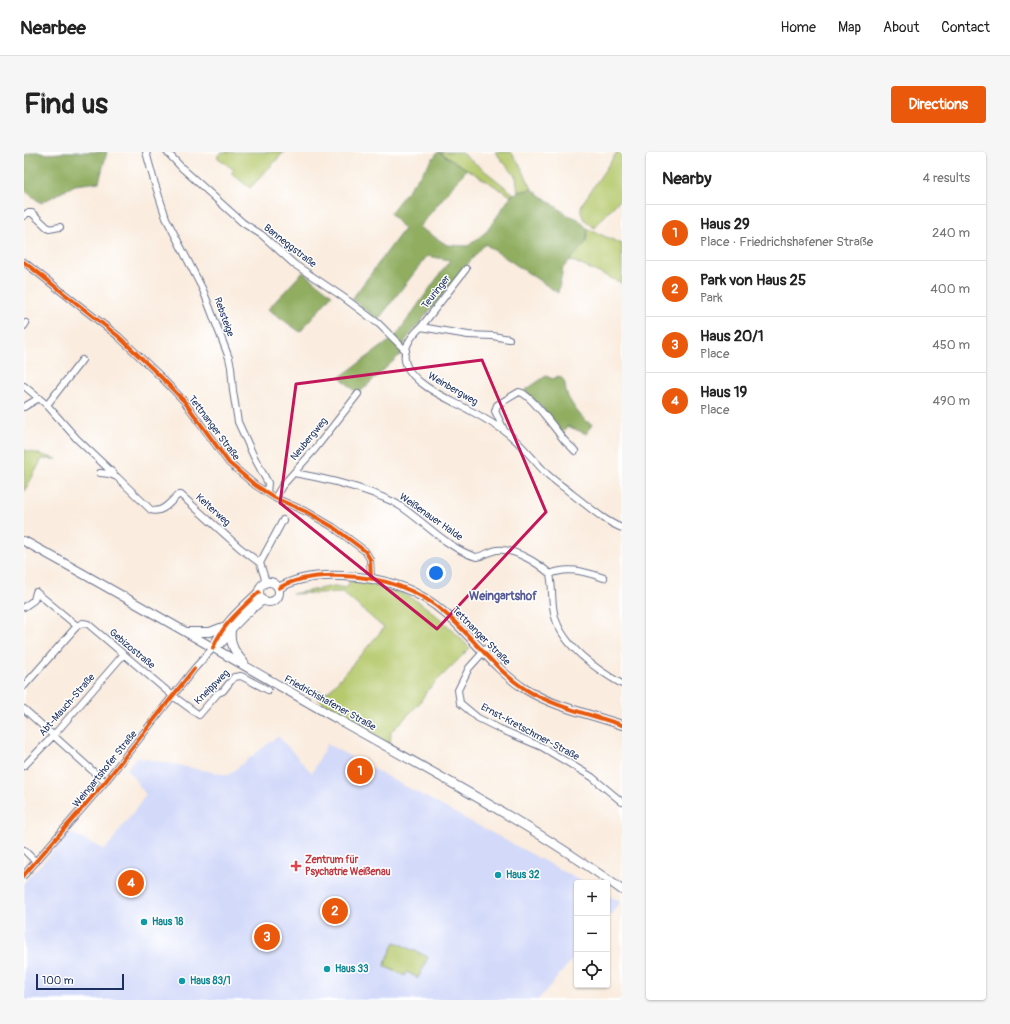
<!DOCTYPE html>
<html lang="en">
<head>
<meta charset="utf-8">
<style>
  body { margin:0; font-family:Pangolin,sans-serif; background:#f6f6f6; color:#222 }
  .controls { position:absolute; right:12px; bottom:12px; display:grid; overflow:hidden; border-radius:4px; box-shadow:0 1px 3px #0004 }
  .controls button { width:36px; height:36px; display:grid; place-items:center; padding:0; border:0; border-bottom:1px solid #e0e0e0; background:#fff; color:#222; font:20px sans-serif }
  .scale { position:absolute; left:12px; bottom:10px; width:88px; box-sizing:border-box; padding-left:4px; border:2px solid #1b2f5e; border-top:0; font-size:11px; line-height:14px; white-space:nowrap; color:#1b2f5e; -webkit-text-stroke:3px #fff; paint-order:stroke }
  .you { position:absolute; left:412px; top:421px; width:14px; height:14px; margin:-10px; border:3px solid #fff; border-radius:50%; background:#1a73e8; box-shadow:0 0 0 6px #1a73e833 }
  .badge { display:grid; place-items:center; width:26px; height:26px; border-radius:50%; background:#ea580c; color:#fff; font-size:13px; font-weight:700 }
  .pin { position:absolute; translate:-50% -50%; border:2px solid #fff; box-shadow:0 1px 4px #0006 }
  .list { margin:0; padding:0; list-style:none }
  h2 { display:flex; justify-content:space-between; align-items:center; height:52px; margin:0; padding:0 16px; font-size:17px }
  h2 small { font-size:13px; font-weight:400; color:#767676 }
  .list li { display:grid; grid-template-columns:26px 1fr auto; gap:12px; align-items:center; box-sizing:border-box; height:56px; padding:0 16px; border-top:1px solid #e0e0e0 }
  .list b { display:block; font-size:15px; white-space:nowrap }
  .list p { margin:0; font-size:13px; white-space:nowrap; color:#767676 }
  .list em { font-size:13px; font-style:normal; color:#767676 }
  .icon { flex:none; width:22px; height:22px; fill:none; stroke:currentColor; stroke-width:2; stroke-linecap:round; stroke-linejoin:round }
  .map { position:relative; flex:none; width:598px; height:848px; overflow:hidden; border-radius:4px }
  header { display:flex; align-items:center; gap:24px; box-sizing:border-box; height:56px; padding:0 20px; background:#fff; border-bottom:1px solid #e0e0e0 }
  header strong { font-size:19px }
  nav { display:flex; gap:22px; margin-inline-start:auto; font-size:14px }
  .intro { display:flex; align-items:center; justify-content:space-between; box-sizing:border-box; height:96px; padding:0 24px }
  h1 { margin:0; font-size:28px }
  .button { padding:10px 18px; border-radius:4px; background:#ea580c; color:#fff; font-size:14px; font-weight:700 }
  main { display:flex; gap:24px; padding:0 24px }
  aside { flex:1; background:#fff; border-radius:4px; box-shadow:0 1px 3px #0004 }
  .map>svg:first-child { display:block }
</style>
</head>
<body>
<header>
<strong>Nearbee</strong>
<nav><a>Home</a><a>Map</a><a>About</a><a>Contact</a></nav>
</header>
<div class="intro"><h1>Find us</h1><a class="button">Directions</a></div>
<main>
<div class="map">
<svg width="598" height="848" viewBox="0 0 598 848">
  <rect width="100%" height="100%" fill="#fff"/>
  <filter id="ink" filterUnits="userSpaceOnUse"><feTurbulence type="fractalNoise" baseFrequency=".025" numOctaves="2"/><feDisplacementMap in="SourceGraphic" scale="8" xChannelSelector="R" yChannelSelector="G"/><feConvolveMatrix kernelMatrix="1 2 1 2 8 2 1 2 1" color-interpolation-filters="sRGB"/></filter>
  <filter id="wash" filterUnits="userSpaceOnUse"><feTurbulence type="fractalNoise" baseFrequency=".012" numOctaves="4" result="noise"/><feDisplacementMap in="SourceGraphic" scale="16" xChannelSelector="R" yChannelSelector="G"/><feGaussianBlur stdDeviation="0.9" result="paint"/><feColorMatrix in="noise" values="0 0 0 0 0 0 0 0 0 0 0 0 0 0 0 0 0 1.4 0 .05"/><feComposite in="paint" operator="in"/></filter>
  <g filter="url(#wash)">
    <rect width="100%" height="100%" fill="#faecde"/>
    <!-- built -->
    <path fill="#d2d9f9" d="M 254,584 L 288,621 L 303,592 L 561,731 L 553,731 L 553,802 L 514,848 L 0,848 L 0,730 L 47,681 L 81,698 L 122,643 L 103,617 L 112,605 L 204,623 Z
      M 583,743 L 597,750 L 583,767 Z"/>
    <!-- green -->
    <path fill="#b6c96d" stroke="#687c66" d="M 197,0 L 260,0 L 226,36 L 207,21 L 210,18 L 193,5 Z
      M 415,0 L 437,0 L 490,42 L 487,44 Z
      M 471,0 L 487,0 L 498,17 L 508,37 L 494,40 L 492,25 Z
      M 593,0 L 598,0 L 598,45 L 570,76 C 562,69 554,64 558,52 Z
      M 564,77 L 598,92 L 598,131 L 546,108 L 562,90 Z
      M 0,298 L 33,307 L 18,307 L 0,340 Z
      M 326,429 C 383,434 408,456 446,496 L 403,539 L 394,553 L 367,580 L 366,592 L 303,555 L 285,538 L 287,538 L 300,541 L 305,539 L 360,476 L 318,440 L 268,442 L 310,434 L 322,436 Z
      M 316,749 L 322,752 L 315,767 L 302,761 L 305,753 L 312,756 Z
      M 371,790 L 404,805 L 394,826 L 383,820 L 381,824 L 360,814 Z"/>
    <!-- forest -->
    <path fill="#90ad60" stroke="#566e5f" d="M 10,0 L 17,0 L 23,2 L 38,1 L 39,0 L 83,0 L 75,30 L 51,33 L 17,51 L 0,38 L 0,3 Z
      M 414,0 L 443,17 L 395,75 L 423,93 L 444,94 L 463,79 L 487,44 L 494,40 L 508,37 L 542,62 L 554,67 L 564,77 L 562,90 L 539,116 L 534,141 L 461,92 L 441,115 L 381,189 L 379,200 L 334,242 L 316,225 L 371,185 L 426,108 L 403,104 L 354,168 L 328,147 L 380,77 L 366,61 Z
      M 279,120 L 308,143 L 276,180 L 244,157 Z
      M 522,224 L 529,227 L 534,224 C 542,227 541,233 542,240 C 545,249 559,270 568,272 L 563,282 L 543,274 L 538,281 L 514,251 L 500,239 Z"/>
  </g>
  <g filter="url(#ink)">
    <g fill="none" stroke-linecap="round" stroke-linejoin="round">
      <!-- street casing -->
      <g stroke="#69718b" stroke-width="8">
        <path id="street" d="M 122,0 L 130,29 L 142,66 L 179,138 L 205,206 L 207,215 L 209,239 L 214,270 L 230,305 L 244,331 L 243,341
          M 143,0 L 158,16 L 219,71 L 238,83 L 270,112 L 319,145 L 355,172 L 382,199
          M 0,64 L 3,61 L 8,61 L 25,77 L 36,75
          M 0,110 L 94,184 L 136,224 L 160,249 L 205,311 L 231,333 L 251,346 L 285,361 L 309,375 L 341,399 L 346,407 L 347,426
          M 0,174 L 2,171
          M 397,175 L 442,117
          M 485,187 L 469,184 L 444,183 L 397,175 C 387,184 377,198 382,212 C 389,233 427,248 445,258 C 457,264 468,271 479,278 C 496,289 508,307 522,321 C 530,329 540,335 548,342 C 564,354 580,369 598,376
          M 0,234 L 23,253 L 53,287 L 90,322
          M 23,253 L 58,208
          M 0,255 L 15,246
          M 480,278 L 471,259 L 473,253 L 495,240 C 506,241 532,278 540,288 C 543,292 548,295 551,299
          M 76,321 L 86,322 L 93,325 L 127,358 C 138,362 146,350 154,343 L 157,343 L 216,396 L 236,411 L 242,430
          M 270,321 C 299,326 324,332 351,342 C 359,346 368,348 376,354 C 401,370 423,396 452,405 C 460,404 466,399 473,398 C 490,396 514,411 526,422 C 529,436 527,451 531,465 C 539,494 573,518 598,532
          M 251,346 L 258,334 L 291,297 L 334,242
          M 236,411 L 259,368
          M 526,422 C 545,414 561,420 580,426
          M 0,455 L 10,448 L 12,440 L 53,474
          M 462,497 L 445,516 L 434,538 L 436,551 L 454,566 L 476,577 L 518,595 L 568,625 L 598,650
          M 0,534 L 53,474 L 59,471 L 64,472 L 149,544 L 175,563 L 194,541 L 199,539 L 210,525 L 217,524 L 244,538
          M 0,557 L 81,630
          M 0,614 L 29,584 L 99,503
          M 0,698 L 12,710
          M 0,723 L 81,630 L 170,517 L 189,496"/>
      </g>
      <!-- secondary casing -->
      <g stroke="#69718b" stroke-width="10">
        <path id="secondary" d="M 0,389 C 106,447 210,508 315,568 C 411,622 509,673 598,738
          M235 440a10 10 0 1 1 20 0a10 10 0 1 1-20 0Z
          M 255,436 C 273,425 298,423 319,424 C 358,425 393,436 422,462 C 450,486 470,517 501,537 C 530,555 566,562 598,573
          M 207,479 C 205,493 212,501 220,511
          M 164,480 L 186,480 L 199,475
          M 189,496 C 198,473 217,457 235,440
          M 189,496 C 202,490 200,486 208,476 C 217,466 228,456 239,448"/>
      </g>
      <!-- street -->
      <use href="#street" stroke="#fff" stroke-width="6"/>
      <!-- secondary -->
      <use href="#secondary" stroke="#fff" stroke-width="8"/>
      <!-- cycleway casing -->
      <g stroke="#fff" stroke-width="6">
        <path id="cycleway" d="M 0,110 L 94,184 L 136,224 L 160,249 L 205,311 L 231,333 L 251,346 L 285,361 L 309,375 L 341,399 L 346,407 L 347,426
          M 255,436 C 273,425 298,423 319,424 C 358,425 393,436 422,462 C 450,486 470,517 501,537 C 530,555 566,562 598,573
          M 189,496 C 198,473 217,457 235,440
          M 0,723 L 81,630 L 170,517"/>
      </g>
      <!-- cycleway -->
      <use href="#cycleway" stroke="#e8590c" stroke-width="4"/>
    </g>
  </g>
  <!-- marked area -->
  <path fill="none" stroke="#c2185b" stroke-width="3" stroke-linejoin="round" d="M 458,208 L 522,360 L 413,477 L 256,351 L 272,232 Z"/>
  <!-- markers -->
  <path fill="#e0444e" stroke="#fff" stroke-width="1.5" d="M270 708h4v4h4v4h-4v4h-4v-4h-4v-4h4z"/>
  <g fill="#0f9aa8" stroke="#fff" stroke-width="1.5">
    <circle cx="474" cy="723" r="4"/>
    <circle cx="120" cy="770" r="4"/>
    <circle cx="303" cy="817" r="4"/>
    <circle cx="158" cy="829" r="4"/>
  </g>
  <g text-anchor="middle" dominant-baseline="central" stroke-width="3" stroke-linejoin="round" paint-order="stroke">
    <!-- street labels -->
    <g font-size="10" fill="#1b2f5e" stroke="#fff">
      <text transform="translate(266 94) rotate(38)">Banneggstraße</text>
      <text transform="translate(412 140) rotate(-52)">Teuringer</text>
      <text transform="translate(200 165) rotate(70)">Rebsteige</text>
      <text transform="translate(429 237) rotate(30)">Weinbergweg</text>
      <text transform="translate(190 276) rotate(53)">Tettnanger Straße</text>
      <text transform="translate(285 287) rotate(-51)">Neubergweg</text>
      <text transform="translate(189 358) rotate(42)">Kelterweg</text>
      <text transform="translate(407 365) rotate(35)">Weißenauer Halde</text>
      <text transform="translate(457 484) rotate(45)">Tettnanger Straße</text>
      <text transform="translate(108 497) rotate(40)">Gebizostraße</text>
      <text transform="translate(188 535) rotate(-45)">Kneippweg</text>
      <text transform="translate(306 551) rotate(29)">Friedrichshafener Straße</text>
      <text transform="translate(43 553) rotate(-49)">Abt-Mauch-Straße</text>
      <text transform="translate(506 580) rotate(28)">Ernst-Kretschmer-Straße</text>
      <text transform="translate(81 617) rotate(-51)">Weingartshofer Straße</text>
    </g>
    <!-- health labels -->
    <g font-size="10" font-weight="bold" fill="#be3a42" stroke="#fff" text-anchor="start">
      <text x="281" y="708">Zentrum für<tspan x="281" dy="12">Psychatrie Weißenau</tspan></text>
    </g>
    <!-- culture labels -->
    <g font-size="10" font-weight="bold" fill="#0d838f" stroke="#fff" text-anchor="start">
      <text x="482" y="723">Haus 32</text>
      <text x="128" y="770">Haus 18</text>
      <text x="311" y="817">Haus 33</text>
      <text x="166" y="829">Haus 83/1</text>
    </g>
    <!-- quarter labels -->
    <g font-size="12" font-weight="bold" fill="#565a93" stroke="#fff">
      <text x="479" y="444">Weingartshof</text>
    </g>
  </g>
</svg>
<div class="controls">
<button>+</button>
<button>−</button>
<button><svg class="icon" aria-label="locate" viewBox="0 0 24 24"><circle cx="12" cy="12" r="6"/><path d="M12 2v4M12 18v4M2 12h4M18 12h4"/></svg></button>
</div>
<div class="scale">100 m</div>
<div class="you"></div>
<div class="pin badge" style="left:336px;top:619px">1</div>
<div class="pin badge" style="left:311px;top:759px">2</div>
<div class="pin badge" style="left:243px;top:785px">3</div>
<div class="pin badge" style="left:107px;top:731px">4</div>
</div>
<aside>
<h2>Nearby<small>4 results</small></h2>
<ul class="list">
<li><span class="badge">1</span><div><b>Haus 29</b><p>Place · Friedrichshafener Straße</p></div><em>240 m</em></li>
<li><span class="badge">2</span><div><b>Park von Haus 25</b><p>Park</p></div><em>400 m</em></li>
<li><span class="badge">3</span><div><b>Haus 20/1</b><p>Place</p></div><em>450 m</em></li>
<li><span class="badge">4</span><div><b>Haus 19</b><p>Place</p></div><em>490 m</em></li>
</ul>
</aside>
</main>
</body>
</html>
